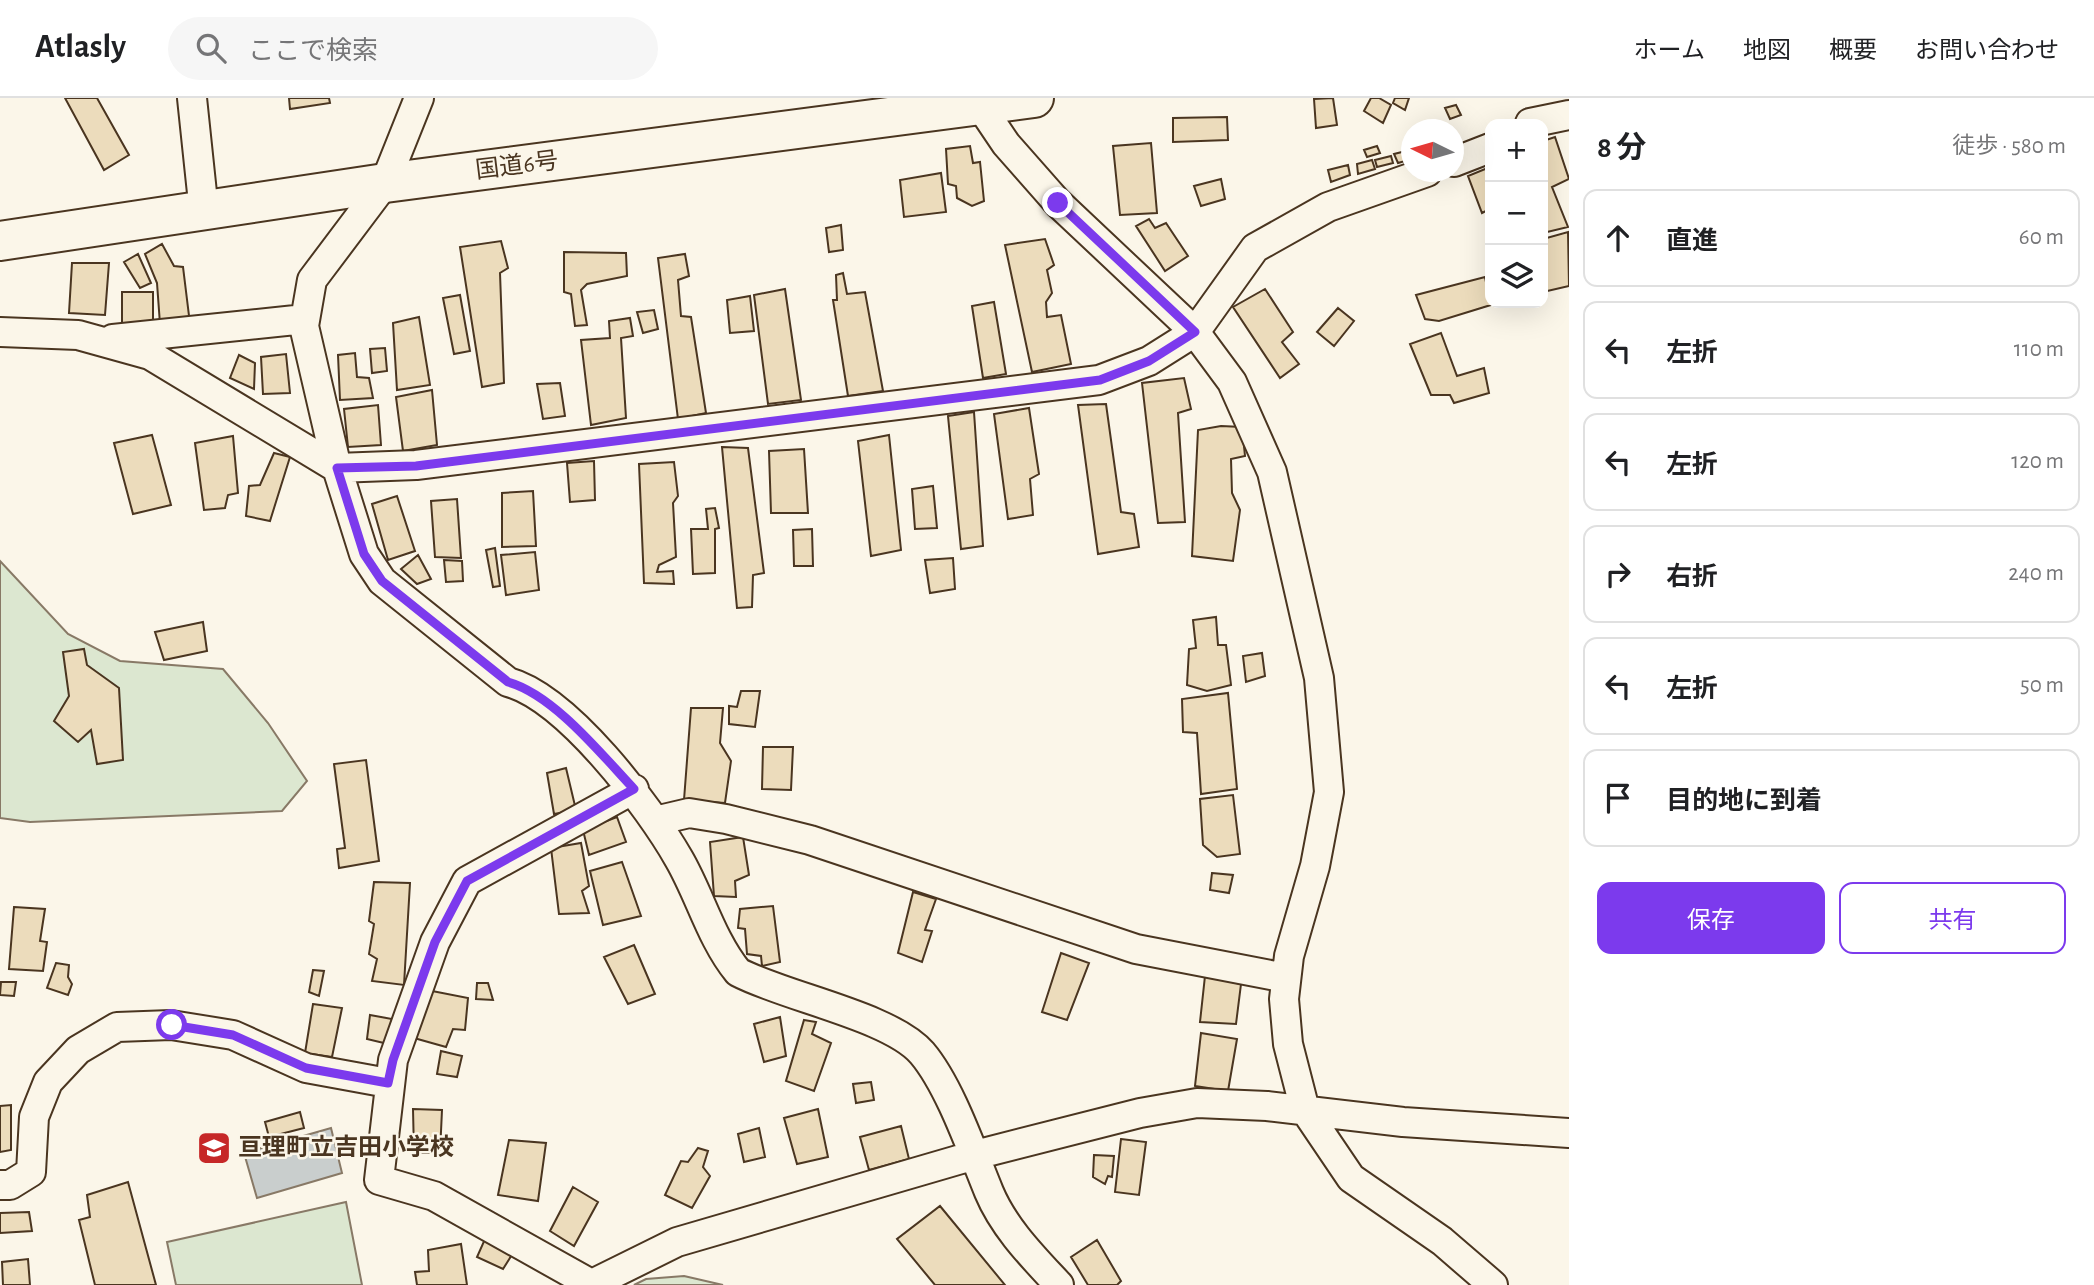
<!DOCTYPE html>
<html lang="ja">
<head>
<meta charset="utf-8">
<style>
  body { margin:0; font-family:"Alegreya Sans","Noto Sans JP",sans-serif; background:#f6f6f6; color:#202124 }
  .controls { position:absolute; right:21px; top:21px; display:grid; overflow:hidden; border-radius:14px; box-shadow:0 7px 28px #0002 }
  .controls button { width:63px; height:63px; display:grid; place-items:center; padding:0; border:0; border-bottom:2px solid #e0e0e0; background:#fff; color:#202124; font:35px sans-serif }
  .compass { position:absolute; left:1401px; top:21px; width:63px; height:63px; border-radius:50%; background:#fff; box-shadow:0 7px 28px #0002; rotate:275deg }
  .stop { position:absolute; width:21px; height:21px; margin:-16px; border:5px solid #7c3aed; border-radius:50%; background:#fff }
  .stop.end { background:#7c3aed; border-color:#fff; box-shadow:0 2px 7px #0008 }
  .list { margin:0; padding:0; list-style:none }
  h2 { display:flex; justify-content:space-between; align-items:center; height:91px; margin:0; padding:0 28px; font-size:30px }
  h2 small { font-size:23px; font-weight:400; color:#757577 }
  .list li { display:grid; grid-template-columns:46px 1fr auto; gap:21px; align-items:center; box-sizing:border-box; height:98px; margin:0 14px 14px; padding:0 14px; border:2px solid #e0e0e0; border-radius:14px }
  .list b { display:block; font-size:26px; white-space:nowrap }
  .list em { font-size:23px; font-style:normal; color:#757577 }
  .actions { display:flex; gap:14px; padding:21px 28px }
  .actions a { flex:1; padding:16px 0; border:2px solid #7c3aed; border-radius:14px; text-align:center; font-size:24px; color:#7c3aed }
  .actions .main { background:#7c3aed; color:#fff }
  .icon { flex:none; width:38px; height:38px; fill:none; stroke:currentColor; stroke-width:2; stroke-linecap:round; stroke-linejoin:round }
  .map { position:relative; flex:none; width:1569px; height:1187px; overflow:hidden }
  header { display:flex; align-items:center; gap:42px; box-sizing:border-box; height:98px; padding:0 35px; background:#fff; border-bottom:2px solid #e0e0e0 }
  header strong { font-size:33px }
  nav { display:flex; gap:38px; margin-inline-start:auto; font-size:24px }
  .search { width:490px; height:63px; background:#f6f6f6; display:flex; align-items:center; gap:18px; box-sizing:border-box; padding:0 24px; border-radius:38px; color:#757577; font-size:26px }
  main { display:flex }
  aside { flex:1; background:#fff }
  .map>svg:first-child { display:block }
</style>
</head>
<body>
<header>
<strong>Atlasly</strong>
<div class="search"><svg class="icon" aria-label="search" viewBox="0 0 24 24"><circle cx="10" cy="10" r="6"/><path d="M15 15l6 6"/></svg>ここで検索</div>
<nav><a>ホーム</a><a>地図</a><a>概要</a><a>お問い合わせ</a></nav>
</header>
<main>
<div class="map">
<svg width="1569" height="1187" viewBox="0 0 1569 1187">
  <rect width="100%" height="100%" fill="#fbf6e9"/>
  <!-- green -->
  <path fill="#dce7d0" stroke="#887966" stroke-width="2" d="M 0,463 L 68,536 L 120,563 L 223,571 L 268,625 L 307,683 L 282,713 L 30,724 L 0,720 Z
    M 346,1104 L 362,1187 L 176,1187 L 167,1144 Z
    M 684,1178 L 723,1187 L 634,1187 L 646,1181 Z"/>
  <!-- water -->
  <path fill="#c9cecd" stroke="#887966" stroke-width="2" d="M 331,1030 L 342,1075 L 257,1100 L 244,1055 Z"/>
  <!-- building -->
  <path fill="#ecdcbc" stroke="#4a3520" stroke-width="2" d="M 65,0 L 97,0 L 129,57 L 104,72 Z
    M 289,0 L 329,0 L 330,5 L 290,11 Z
    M 1333,0 L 1337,27 L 1316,30 L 1314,1 Z
    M 1371,0 L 1379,0 L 1391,7 L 1383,25 L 1364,13 Z
    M 1395,0 L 1409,0 L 1405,12 L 1393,5 Z
    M 1456,7 L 1461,17 L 1450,21 L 1445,10 Z
    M 1227,19 L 1228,42 L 1173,44 L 1173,20 Z
    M 1555,39 L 1569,81 L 1552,89 L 1568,129 L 1543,135 L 1543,43 Z
    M 1151,45 L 1157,115 L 1120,117 L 1113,48 Z
    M 970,48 L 973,65 L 980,64 L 984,103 L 972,108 L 957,100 L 956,88 L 948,86 L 946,51 Z
    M 1377,48 L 1380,55 L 1367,59 L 1364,52 Z
    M 1410,52 L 1412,61 L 1398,65 L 1394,56 Z
    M 1391,58 L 1393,65 L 1377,69 L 1375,62 Z
    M 1372,62 L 1375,71 L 1358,76 L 1357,66 Z
    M 1348,67 L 1350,77 L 1331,84 L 1328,72 Z
    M 1490,69 L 1490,111 L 1482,115 L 1468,78 Z
    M 941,75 L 946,114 L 904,119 L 900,82 Z
    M 1221,81 L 1225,101 L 1201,108 L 1194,88 Z
    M 1149,121 L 1155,130 L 1166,125 L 1188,158 L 1165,173 L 1136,128 Z
    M 841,127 L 843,152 L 829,154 L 826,130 Z
    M 1568,134 L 1569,188 L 1543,194 L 1543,141 Z
    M 1045,141 L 1054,167 L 1047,172 L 1052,195 L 1046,204 L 1047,219 L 1061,217 L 1071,266 L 1032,274 L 1005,147 Z
    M 501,143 L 508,170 L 500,175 L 504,285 L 482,289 L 460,149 Z
    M 162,146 L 174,168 L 183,169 L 190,226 L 160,226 L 157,185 L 145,156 Z
    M 564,154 L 626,155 L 627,178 L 587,186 L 581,192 L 587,227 L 575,228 L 571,196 L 564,194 Z
    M 138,156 L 151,185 L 140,190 L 124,164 Z
    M 685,156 L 689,178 L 678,182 L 681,218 L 691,219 L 706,315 L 678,321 L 658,160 Z
    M 72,165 L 109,165 L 105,217 L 69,215 Z
    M 843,175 L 847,196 L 865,194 L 883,293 L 848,298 L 833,202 L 837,202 L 836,177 Z
    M 1485,179 L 1490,205 L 1494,206 L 1439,223 L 1425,221 L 1416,197 Z
    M 785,191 L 801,302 L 768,306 L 754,197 Z
    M 1265,191 L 1293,234 L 1282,244 L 1299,266 L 1280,280 L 1233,209 Z
    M 122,194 L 153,194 L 153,225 L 122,226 Z
    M 460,197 L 470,253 L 454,256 L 443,200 Z
    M 750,198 L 754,233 L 730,235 L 727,202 Z
    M 994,204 L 1006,276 L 983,280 L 972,208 Z
    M 1338,210 L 1354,223 L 1334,248 L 1317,234 Z
    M 654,212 L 658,231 L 643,235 L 637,214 Z
    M 419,219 L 430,287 L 397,292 L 393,225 Z
    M 630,220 L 633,238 L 621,240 L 626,320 L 591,327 L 581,242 L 610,240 L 609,223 Z
    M 1441,235 L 1457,278 L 1484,270 L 1489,295 L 1454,305 L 1450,297 L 1431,297 L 1410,246 Z
    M 385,250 L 387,273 L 372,275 L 370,251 Z
    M 355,255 L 357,279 L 369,280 L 373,300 L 340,302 L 338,257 Z
    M 286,256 L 290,295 L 263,296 L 261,259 Z
    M 239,257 L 255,265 L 254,291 L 230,280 Z
    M 1184,280 L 1191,311 L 1178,315 L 1185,424 L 1158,425 L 1142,285 Z
    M 560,285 L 565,318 L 543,321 L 537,286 Z
    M 432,292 L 437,347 L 403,353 L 396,299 Z
    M 1106,306 L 1121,414 L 1134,416 L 1139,449 L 1098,456 L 1078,307 Z
    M 378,307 L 381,347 L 348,349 L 344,311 Z
    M 1029,310 L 1039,376 L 1030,381 L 1033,417 L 1008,421 L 994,316 Z
    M 974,314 L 983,448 L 961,451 L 948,318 Z
    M 1221,328 L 1242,329 L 1245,358 L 1231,361 L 1232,395 L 1240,412 L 1233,463 L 1192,458 L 1198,332 Z
    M 152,337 L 171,407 L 133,416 L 114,345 Z
    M 889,337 L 901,452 L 871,458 L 858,343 Z
    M 233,338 L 238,395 L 228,397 L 225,410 L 204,412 L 195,345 Z
    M 722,349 L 748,350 L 764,475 L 753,477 L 752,509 L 737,510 Z
    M 804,351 L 808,415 L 771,415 L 769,353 Z
    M 274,355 L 290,359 L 270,423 L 246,418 L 249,388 L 260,387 Z
    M 594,363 L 595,402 L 570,404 L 567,365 Z
    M 674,364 L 678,398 L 673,405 L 676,459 L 659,467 L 657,474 L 673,473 L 674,486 L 644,485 L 639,366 Z
    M 933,388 L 937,430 L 915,431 L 912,391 Z
    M 533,393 L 536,448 L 502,449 L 502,395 Z
    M 397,398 L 415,453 L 388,462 L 372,406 Z
    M 457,401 L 461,460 L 435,459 L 431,403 Z
    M 715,410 L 719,430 L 715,431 L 715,475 L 693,476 L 691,431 L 708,431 L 706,411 Z
    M 812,431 L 813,468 L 794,468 L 793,432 Z
    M 495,450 L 500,488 L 493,489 L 486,452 Z
    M 535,454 L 539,492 L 506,497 L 501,457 Z
    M 418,457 L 431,481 L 417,486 L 401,471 Z
    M 953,460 L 955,491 L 930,495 L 925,462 Z
    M 444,462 L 462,463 L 463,483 L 446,484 Z
    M 1216,519 L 1218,547 L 1226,547 L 1231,587 L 1207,593 L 1187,587 L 1189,551 L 1196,550 L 1193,522 Z
    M 203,524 L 207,553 L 164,562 L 155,534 Z
    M 84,551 L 87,567 L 119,590 L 123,662 L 97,666 L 91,632 L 78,644 L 54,623 L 69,598 L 63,554 Z
    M 1262,555 L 1265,578 L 1246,584 L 1243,558 Z
    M 741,593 L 760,593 L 755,629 L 729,626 L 729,608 L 737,609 Z
    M 1228,595 L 1237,691 L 1201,696 L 1197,635 L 1183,634 L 1182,601 Z
    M 691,610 L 723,610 L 720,645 L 731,663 L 725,705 L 684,702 Z
    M 763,649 L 793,649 L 791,692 L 762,691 Z
    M 366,662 L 379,763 L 339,770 L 337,751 L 345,750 L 334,666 Z
    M 566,670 L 576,712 L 554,716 L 547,675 Z
    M 1233,697 L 1240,756 L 1217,759 L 1203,747 L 1200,701 Z
    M 617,719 L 626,744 L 589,757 L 583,732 Z
    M 743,739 L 749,777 L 735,783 L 736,799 L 714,798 L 710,744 Z
    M 581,745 L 589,788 L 582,793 L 589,815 L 559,816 L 551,750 Z
    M 622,764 L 641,818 L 603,827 L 590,773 Z
    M 1212,775 L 1233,777 L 1229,795 L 1210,792 Z
    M 374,784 L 410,785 L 404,887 L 372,883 L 377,861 L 369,856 L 374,826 L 369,823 Z
    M 913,794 L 936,801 L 925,832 L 932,833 L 922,864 L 898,855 Z
    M 773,808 L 780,864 L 762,868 L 761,858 L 747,856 L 745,831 L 738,830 L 740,811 Z
    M 14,809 L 45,811 L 40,843 L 47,844 L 43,873 L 9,871 Z
    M 634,847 L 655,896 L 628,906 L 604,859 Z
    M 1061,855 L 1089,865 L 1067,922 L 1042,914 Z
    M 56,865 L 69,867 L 68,879 L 72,886 L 68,897 L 47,890 Z
    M 313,872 L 324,873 L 319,898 L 309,894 Z
    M 1205,878 L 1241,886 L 1236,926 L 1200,924 Z
    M 1,884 L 16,884 L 14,898 L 0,897 Z
    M 477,885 L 488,885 L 493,902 L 476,901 Z
    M 427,892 L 468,900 L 465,932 L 453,931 L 446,949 L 414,940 Z
    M 313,906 L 342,910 L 332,959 L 305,955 Z
    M 370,917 L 392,921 L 388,946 L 367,941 Z
    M 780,919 L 786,958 L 764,964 L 754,926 Z
    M 804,922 L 816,924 L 812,936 L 831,945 L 814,993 L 786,983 Z
    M 1201,935 L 1237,941 L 1228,993 L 1195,988 Z
    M 441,953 L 462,958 L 457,979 L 437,976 Z
    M 871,984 L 874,1002 L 856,1005 L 853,986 Z
    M 11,1007 L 11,1052 L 0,1054 L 0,1008 Z
    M 413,1011 L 442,1012 L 440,1055 L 414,1055 Z
    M 818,1011 L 828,1059 L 797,1066 L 784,1020 Z
    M 300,1014 L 304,1030 L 269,1039 L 265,1024 Z
    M 901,1028 L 909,1061 L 869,1072 L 860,1039 Z
    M 759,1030 L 765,1059 L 744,1064 L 738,1036 Z
    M 1121,1041 L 1146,1044 L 1139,1097 L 1115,1094 Z
    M 509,1042 L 546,1045 L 538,1103 L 498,1097 Z
    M 698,1050 L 708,1053 L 703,1069 L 710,1078 L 692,1110 L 665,1097 L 681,1063 L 688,1064 Z
    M 1094,1057 L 1114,1058 L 1112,1079 L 1108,1078 L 1105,1086 L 1093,1079 Z
    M 128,1084 L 156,1187 L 95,1187 L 79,1122 L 90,1119 L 87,1097 Z
    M 573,1089 L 598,1104 L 574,1148 L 550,1133 Z
    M 940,1108 L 1005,1187 L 935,1187 L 897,1141 Z
    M 29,1114 L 32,1133 L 0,1135 L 0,1115 Z
    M 485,1141 L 513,1155 L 503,1171 L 477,1159 Z
    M 1097,1142 L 1121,1183 L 1117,1187 L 1088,1187 L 1071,1159 Z
    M 461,1146 L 467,1187 L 417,1187 L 415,1174 L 429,1173 L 428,1152 Z
    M 28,1161 L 30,1187 L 3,1187 L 2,1164 Z"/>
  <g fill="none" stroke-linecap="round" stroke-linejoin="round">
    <!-- minor casing -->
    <g stroke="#4a3520" stroke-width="32">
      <path id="minor" d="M 192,0 L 204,114
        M 419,0 L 385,85 L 312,182 L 304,228 L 337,370 L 364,456 L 382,483 L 508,584 C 567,600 649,708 679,761 C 700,797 711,841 738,874 C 785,899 890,918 922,955 C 950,988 972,1053 989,1094 C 1004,1130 1033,1159 1059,1187
        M 975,0 L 1006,46 L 1058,105 L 1195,234 L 1232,284 L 1272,374 L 1319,580 L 1329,694 L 1315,768 L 1289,858 L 1284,901 L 1288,946 L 1305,1012 L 1351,1080 L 1442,1143 L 1493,1187
        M 1530,25 L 1569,17
        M 1454,64 L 1490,50
        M 0,234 L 78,237 L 150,257 L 337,370 L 416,367 L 1099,282 L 1149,263 L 1195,234 L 1255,150 L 1328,109 L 1427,74
        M 113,241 L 305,221
        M 655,723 L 689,715 L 726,721 L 810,742 L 1136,851 L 1286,880
        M 0,1087 L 10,1087 L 31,1074 L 34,1019 L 48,984 L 78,952 L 117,929 L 171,927 L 233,937 L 306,970 L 388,985
        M 591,1186 L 434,1098 L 379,1082 L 393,962 L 435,844 L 467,783 L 634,691
        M 590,1187 L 677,1144 L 975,1057 L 1140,1015 L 1197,1005 L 1267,1008 L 1403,1024 L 1569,1035"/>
    </g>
    <!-- highway casing -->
    <g stroke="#4a3520" stroke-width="42">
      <path id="highway" d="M 0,143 L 385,85 L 1034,0"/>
    </g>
    <!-- minor -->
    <use href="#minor" stroke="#fbf6e9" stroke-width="28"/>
    <!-- highway -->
    <use href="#highway" stroke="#fbf6e9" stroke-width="38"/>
  </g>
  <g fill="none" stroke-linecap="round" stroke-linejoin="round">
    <!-- route -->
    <path stroke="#7c3aed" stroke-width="9" d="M 172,927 L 233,937 L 306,970 L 388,985 L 393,962 L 435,844 L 467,783 L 634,691 C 601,656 554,597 508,584 L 382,483 L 364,456 L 337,370 L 416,368 L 1100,282 L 1149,263 L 1195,234 L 1058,105"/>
  </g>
  <!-- icons -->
  <defs>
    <g id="school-square" transform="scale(1.75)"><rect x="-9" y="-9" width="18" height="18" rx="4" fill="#c62828" stroke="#fbf6e9"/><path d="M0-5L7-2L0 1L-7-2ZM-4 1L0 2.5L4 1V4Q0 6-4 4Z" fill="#fff"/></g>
  </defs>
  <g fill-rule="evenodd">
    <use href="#school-square" x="214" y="1050"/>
  </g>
  <g text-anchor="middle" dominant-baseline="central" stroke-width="5" stroke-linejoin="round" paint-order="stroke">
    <!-- street labels -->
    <g font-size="24" fill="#4a3520" stroke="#fbf6e9">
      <text transform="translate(517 68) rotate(-7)">国道6号</text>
    </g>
    <!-- poi labels -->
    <g font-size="24" font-weight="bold" fill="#4a3520" stroke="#fbf6e9" text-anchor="start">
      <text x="238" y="1050">亘理町立吉田小学校</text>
    </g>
  </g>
</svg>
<div class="controls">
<button>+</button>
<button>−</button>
<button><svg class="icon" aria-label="layers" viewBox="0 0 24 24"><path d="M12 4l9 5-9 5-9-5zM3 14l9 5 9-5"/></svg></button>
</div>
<svg class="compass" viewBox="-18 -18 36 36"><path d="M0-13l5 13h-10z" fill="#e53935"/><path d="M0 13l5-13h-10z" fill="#757577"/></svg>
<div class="stop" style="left:172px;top:927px"></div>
<div class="stop end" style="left:1058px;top:105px"></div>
</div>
<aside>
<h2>8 分<small>徒歩 · 580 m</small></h2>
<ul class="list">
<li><svg class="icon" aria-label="ahead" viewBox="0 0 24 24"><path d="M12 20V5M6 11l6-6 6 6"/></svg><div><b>直進</b></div><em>60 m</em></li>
<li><svg class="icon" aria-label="left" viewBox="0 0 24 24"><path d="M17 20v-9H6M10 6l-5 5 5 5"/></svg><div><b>左折</b></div><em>110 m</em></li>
<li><svg class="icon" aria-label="left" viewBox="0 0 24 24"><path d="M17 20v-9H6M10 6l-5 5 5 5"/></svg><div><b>左折</b></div><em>120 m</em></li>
<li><svg class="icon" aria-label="right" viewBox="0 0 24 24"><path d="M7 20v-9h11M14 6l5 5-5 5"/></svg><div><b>右折</b></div><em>240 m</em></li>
<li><svg class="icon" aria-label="left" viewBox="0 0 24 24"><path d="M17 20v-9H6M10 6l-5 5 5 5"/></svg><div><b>左折</b></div><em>50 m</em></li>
<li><svg class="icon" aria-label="arrive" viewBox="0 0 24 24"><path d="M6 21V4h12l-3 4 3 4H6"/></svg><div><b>目的地に到着</b></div></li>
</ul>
<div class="actions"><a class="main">保存</a><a>共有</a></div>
</aside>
</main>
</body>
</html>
